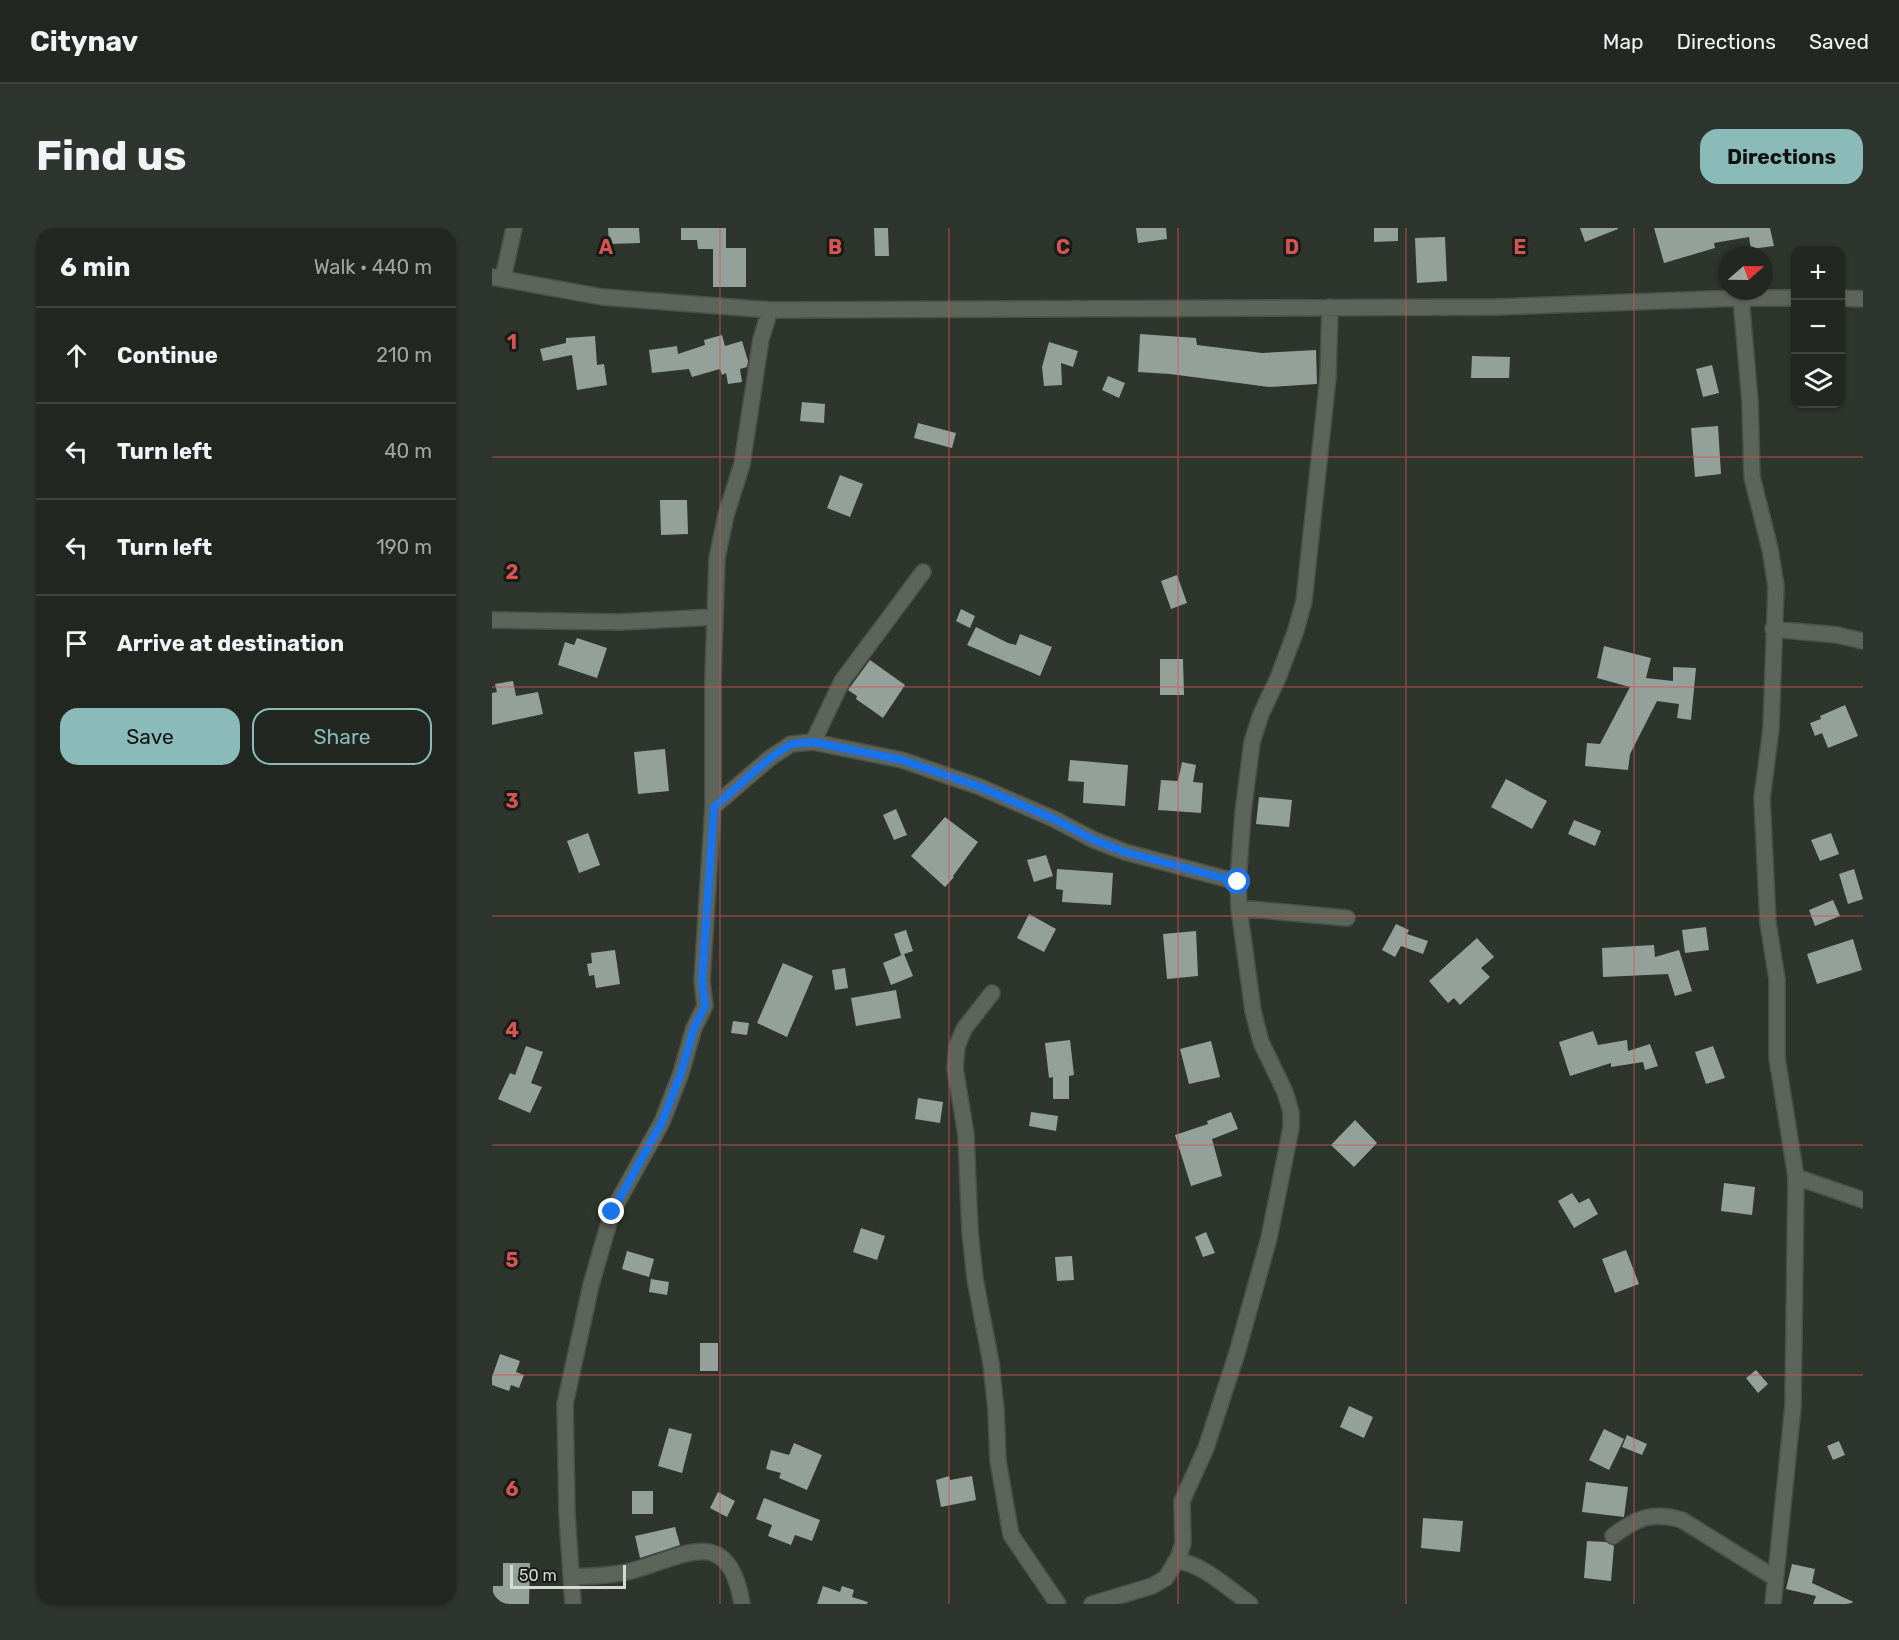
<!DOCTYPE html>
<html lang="en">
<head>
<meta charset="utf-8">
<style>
  body { margin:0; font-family:Rubik,sans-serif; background:#2e342e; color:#f1f3f6 }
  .controls { position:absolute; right:18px; top:18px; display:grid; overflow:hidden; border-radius:12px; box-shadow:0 2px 4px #0004 }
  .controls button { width:54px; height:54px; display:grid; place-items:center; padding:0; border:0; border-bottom:2px solid #3f443f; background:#222821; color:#f1f3f6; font:30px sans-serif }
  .compass { position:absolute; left:1227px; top:18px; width:54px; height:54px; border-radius:50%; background:#222821; box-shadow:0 2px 4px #0004; rotate:70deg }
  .scale { position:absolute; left:18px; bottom:15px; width:116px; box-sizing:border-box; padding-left:6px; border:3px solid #d5d9d4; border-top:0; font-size:16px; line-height:21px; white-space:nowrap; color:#d5d9d4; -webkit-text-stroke:4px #181b17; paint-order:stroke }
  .stop { position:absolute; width:18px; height:18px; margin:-14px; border:4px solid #1a73e8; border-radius:50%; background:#fff }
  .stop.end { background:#1a73e8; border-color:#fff; box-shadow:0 2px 6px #0008 }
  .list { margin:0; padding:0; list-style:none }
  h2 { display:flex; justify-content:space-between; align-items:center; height:78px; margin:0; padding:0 24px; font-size:26px }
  h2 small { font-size:20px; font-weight:400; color:#a2a6a5 }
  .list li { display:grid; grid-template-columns:39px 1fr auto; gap:18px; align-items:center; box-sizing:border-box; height:96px; padding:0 24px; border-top:2px solid #3f443f }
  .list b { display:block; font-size:22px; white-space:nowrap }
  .list em { font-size:20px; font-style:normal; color:#a2a6a5 }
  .actions { display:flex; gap:12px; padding:18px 24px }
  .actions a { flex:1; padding:14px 0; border:2px solid #8bbbb9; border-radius:18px; text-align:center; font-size:21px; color:#8bbbb9 }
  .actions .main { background:#8bbbb9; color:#111 }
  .icon { flex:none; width:33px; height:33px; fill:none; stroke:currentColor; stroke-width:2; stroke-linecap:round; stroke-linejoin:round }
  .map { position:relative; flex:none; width:1371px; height:1376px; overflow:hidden; border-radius:18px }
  header { display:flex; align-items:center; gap:36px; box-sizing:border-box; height:84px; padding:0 30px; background:#222821; border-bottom:2px solid #3f443f }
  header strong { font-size:28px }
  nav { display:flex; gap:33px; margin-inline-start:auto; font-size:21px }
  .intro { display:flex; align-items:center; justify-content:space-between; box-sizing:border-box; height:144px; padding:0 36px }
  h1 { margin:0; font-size:42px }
  .button { padding:15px 27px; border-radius:18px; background:#8bbbb9; color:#111; font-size:21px; font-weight:700 }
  main { display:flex; gap:36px; padding:0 36px }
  aside { flex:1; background:#222821; border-radius:18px; box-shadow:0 2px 4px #0004 }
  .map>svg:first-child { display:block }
</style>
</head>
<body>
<header>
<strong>Citynav</strong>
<nav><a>Map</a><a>Directions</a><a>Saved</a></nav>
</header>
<div class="intro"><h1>Find us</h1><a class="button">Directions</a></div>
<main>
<aside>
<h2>6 min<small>Walk · 440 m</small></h2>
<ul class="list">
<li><svg class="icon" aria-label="ahead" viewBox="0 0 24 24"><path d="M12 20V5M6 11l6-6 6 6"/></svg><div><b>Continue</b></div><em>210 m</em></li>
<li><svg class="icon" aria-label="left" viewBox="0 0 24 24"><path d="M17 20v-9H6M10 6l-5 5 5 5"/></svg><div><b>Turn left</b></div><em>40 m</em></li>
<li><svg class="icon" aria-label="left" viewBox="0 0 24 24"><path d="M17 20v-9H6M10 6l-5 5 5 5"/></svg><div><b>Turn left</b></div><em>190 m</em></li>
<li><svg class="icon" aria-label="arrive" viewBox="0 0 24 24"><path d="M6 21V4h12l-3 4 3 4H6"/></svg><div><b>Arrive at destination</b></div></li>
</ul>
<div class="actions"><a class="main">Save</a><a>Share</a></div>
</aside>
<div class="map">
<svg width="1371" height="1376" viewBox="0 0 1371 1376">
  <rect width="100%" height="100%" fill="#2e352c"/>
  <!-- building -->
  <path fill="#94a19b" d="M 116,0 L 147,0 L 148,15 L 117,16 Z
    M 189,0 L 234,0 L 234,20 L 254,20 L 254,59 L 221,59 L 221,21 L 206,21 L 205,12 L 189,12 Z
    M 382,0 L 396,0 L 397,28 L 383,28 Z
    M 644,0 L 674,0 L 675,11 L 646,15 Z
    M 882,0 L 906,0 L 906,13 L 882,14 Z
    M 1088,0 L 1126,0 L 1126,1 L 1093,14 Z
    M 1162,0 L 1278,0 L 1282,18 L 1259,21 L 1257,9 L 1222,15 L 1223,20 L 1172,35 Z
    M 953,9 L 955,53 L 925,55 L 923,10 Z
    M 648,106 L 704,110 L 705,117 L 770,125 L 824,122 L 825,156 L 777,159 L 678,146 L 646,144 Z
    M 230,107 L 233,118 L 250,113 L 256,133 L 255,139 L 248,141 L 250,154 L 236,156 L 234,145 L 230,147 L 228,141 L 200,149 L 197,141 L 160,145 L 157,122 L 185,118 L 186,126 L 213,117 L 212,112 Z
    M 103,108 L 105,137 L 112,136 L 115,157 L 85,162 L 80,127 L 51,133 L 48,121 L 74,115 L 74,110 Z
    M 557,114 L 586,123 L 581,139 L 569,135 L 570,157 L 552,158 L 550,139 Z
    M 980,128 L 1018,129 L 1017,150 L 979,150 Z
    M 1220,137 L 1227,165 L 1211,169 L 1204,141 Z
    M 616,148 L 633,155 L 627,170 L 610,162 Z
    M 310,174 L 333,176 L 332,195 L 308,193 Z
    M 426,195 L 464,205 L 460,220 L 422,210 Z
    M 1226,198 L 1229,246 L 1203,249 L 1199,200 Z
    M 348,247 L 371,256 L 358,289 L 335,280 Z
    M 168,272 L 195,272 L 196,306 L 169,307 Z
    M 685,347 L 695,375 L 679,381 L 669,353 Z
    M 469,381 L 483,388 L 478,400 L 464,393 Z
    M 484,399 L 516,415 L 524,417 L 528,406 L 560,419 L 548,448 L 475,417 Z
    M 85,410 L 115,420 L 105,450 L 66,437 L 73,414 L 82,417 Z
    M 1112,418 L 1159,430 L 1154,450 L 1181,453 L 1181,439 L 1204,440 L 1199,492 L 1185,490 L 1187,476 L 1165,473 L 1138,526 L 1136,542 L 1093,538 L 1095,515 L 1108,516 L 1138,459 L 1105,450 Z
    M 668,431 L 691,431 L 692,467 L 668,467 Z
    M 378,432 L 413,457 L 391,490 L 364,471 L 365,468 L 356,462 Z
    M 21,453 L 24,468 L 46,464 L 51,486 L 0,497 L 0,465 L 5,464 L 3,456 Z
    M 1353,477 L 1366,508 L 1336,520 L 1330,505 L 1323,508 L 1318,495 L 1329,491 L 1328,488 Z
    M 173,521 L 177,563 L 146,566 L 142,524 Z
    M 578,532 L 636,537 L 633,578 L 591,575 L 592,554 L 576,553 Z
    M 690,534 L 704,537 L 701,554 L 711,555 L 709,585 L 666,582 L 669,552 L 686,553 Z
    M 1014,551 L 1055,573 L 1040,601 L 999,579 Z
    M 767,569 L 800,572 L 797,599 L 764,596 Z
    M 404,581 L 415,607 L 402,612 L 391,587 Z
    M 453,589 L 486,614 L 461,648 L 462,649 L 453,659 L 419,628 Z
    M 1082,592 L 1109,603 L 1103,618 L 1076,606 Z
    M 96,605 L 108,637 L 87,645 L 75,613 Z
    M 1339,605 L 1347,626 L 1328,633 L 1319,612 Z
    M 554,627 L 561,648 L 542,654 L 535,632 Z
    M 565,641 L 621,645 L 619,677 L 570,674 L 571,662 L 564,661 Z
    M 1362,641 L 1371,671 L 1356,676 L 1347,646 Z
    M 1341,672 L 1348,688 L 1323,698 L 1317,682 Z
    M 537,686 L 564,701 L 552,724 L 525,710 Z
    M 904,696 L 917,702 L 915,706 L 936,713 L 931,726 L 909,718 L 903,729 L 890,722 Z
    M 1214,699 L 1217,722 L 1193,725 L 1190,702 Z
    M 414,702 L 421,723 L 409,727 L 402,706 Z
    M 704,703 L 706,748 L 675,751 L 671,706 Z
    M 985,710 L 1002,729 L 989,740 L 998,749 L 968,777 L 962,770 L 956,775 L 937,753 Z
    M 1361,711 L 1370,742 L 1325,756 L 1315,726 Z
    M 1162,717 L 1163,729 L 1187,722 L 1200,763 L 1183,768 L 1176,746 L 1111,749 L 1110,720 Z
    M 123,722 L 128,756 L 104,760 L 102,747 L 97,748 L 95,736 L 100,735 L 99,725 Z
    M 412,726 L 421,748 L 399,757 L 391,735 Z
    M 291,735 L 321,748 L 295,809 L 265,795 Z
    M 353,740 L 356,760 L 343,762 L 340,742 Z
    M 404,762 L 409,790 L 364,798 L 359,770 Z
    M 241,793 L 257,795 L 255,807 L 239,805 Z
    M 1101,803 L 1106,817 L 1135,812 L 1136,823 L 1158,816 L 1166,838 L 1153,842 L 1151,834 L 1119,839 L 1119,835 L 1078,848 L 1067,814 Z
    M 578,812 L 582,847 L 577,848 L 577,871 L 561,871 L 561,849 L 557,850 L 553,815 Z
    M 719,813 L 728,849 L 697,856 L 688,821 Z
    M 34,818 L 51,824 L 39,855 L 50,859 L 38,885 L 6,871 L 18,845 L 23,847 Z
    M 1221,818 L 1233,850 L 1214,856 L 1203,824 Z
    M 426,870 L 451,874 L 448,895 L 423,891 Z
    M 539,884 L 566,888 L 564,903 L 537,898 Z
    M 739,884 L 746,901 L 720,911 L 730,948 L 699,958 L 683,907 L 716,896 L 715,893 Z
    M 863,892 L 885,915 L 862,939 L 839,917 Z
    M 1232,955 L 1263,959 L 1260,987 L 1229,983 Z
    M 1080,965 L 1087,975 L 1097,970 L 1106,986 L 1082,1000 L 1066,973 Z
    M 369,1000 L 393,1008 L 385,1032 L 361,1024 Z
    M 714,1004 L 723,1025 L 711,1029 L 703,1009 Z
    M 1134,1022 L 1147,1056 L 1123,1065 L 1110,1031 Z
    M 135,1023 L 162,1031 L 157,1049 L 130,1041 Z
    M 580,1028 L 582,1052 L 565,1053 L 563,1029 Z
    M 159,1051 L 177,1054 L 175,1067 L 157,1064 Z
    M 208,1115 L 226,1115 L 226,1143 L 208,1143 Z
    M 8,1126 L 28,1133 L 24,1144 L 32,1147 L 27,1160 L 19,1157 L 17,1163 L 0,1157 L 0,1149 Z
    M 1264,1142 L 1276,1156 L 1266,1165 L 1254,1150 Z
    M 857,1178 L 881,1189 L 872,1210 L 848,1199 Z
    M 177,1200 L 200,1206 L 190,1245 L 166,1238 Z
    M 1112,1201 L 1132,1211 L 1117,1242 L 1097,1232 Z
    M 1135,1207 L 1155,1216 L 1150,1227 L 1130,1219 Z
    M 1347,1213 L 1353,1227 L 1341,1232 L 1335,1218 Z
    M 302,1215 L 330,1227 L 315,1262 L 287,1250 L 289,1245 L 274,1241 L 279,1222 L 297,1227 Z
    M 457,1248 L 458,1252 L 480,1248 L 484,1272 L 449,1279 L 444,1252 Z
    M 1094,1254 L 1136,1259 L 1132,1289 L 1090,1284 Z
    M 140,1263 L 161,1263 L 161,1286 L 140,1286 Z
    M 226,1264 L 243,1273 L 235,1289 L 218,1280 Z
    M 272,1270 L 328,1292 L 320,1313 L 303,1307 L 299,1317 L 276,1308 L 280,1297 L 264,1291 Z
    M 931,1290 L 971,1293 L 968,1324 L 929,1320 Z
    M 183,1299 L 188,1317 L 148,1330 L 143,1308 Z
    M 1095,1313 L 1114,1314 L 1122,1318 L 1119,1353 L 1092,1350 Z
    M 11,1335 L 38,1335 L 37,1376 L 0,1376 L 1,1358 L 11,1358 Z
    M 1300,1336 L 1323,1341 L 1320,1355 L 1366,1376 L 1321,1376 L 1324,1368 L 1294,1361 Z
    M 331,1358 L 348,1364 L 350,1358 L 362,1362 L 360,1369 L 376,1374 L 375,1376 L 325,1376 Z"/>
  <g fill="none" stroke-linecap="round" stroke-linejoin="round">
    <!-- minor casing -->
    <g stroke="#4b514a" stroke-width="18">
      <path id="minor" d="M 0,49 L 110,69 L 278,82 L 1004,79 L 1249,70 L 1304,70
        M 11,50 L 22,0
        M 1249,70 L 1258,174 L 1260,249 L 1278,321 L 1284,358 L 1279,501 L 1270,570 L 1276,695 L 1285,751 L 1285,830 L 1304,949 L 1301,1178 L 1281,1376
        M 1348,70 L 1371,71
        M 0,392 L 128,394 L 222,389
        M 1281,401 L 1345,407 L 1371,413
        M 321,514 L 350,453 L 431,344
        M 221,579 L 278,530 L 299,516 L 321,514 L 410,532 L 488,559 L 562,591 L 602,612 L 633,624 L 746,654
        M 747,680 L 855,690
        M 500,765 L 472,801 L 465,818 L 463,840 L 474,907 L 478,1004 L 483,1051 L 499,1135 L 504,1182 L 506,1233 L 519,1307 L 566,1376
        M 1304,949 L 1371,972
        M 1121,1308 C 1144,1290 1161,1283 1190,1292 L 1283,1350
        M 683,1334 C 704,1330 741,1364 758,1376
        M 80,1349 C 99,1348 120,1348 139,1343 C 191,1329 237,1294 250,1376
        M 81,1376 L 75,1286 L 73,1176 L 99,1057 L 120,984 L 170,894 L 189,845 L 202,800 L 213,778 L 210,753 L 221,579 L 221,451 L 225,330 L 234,287 L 250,236 L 269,111 L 278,82
        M 600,1376 L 660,1358 L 674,1350 L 687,1328 L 691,1315 L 690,1273 L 714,1220 L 745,1125 L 777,1010 L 799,900 L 799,884 L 793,864 L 769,814 L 761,783 L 747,680 L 746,654 L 751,585 L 760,514 L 769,486 L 786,450 L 804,402 L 812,373 L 836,149 L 838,79"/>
    </g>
    <!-- minor -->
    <use href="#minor" stroke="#5d645a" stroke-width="15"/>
  </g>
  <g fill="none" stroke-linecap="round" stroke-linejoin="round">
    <!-- route -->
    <path stroke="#1a73e8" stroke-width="8" d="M 120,984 L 170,894 L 189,845 L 202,800 L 213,778 L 210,753 L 222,579 L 278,530 L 299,516 L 321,514 L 410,532 L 488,559 L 562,591 L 602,612 L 633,624 L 746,654"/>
  </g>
  <!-- grid -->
  <path fill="none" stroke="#d65453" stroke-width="1.5" stroke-opacity="0.55" d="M 228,0 L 228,1376M 457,0 L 457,1376M 686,0 L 686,1376M 914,0 L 914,1376M 1142,0 L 1142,1376M 0,229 L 1371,229M 0,459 L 1371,459M 0,688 L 1371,688M 0,917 L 1371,917M 0,1147 L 1371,1147"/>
  <g font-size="20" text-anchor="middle" font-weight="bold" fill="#d65453" stroke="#181b17" stroke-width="6" stroke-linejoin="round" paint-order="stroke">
    <text x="114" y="26">A</text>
    <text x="343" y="26">B</text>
    <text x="571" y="26">C</text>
    <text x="800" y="26">D</text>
    <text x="1028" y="26">E</text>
    <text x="20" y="121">1</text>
    <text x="20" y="351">2</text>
    <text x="20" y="580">3</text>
    <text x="20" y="809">4</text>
    <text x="20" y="1039">5</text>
    <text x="20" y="1268">6</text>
  </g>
</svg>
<div class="controls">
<button>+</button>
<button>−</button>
<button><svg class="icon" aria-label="layers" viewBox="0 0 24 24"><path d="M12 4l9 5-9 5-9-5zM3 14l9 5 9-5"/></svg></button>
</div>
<svg class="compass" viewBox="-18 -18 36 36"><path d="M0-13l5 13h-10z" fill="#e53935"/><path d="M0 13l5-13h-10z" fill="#a2a6a5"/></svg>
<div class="scale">50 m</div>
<div class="stop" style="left:746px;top:654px"></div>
<div class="stop end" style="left:120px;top:984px"></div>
</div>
</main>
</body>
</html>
